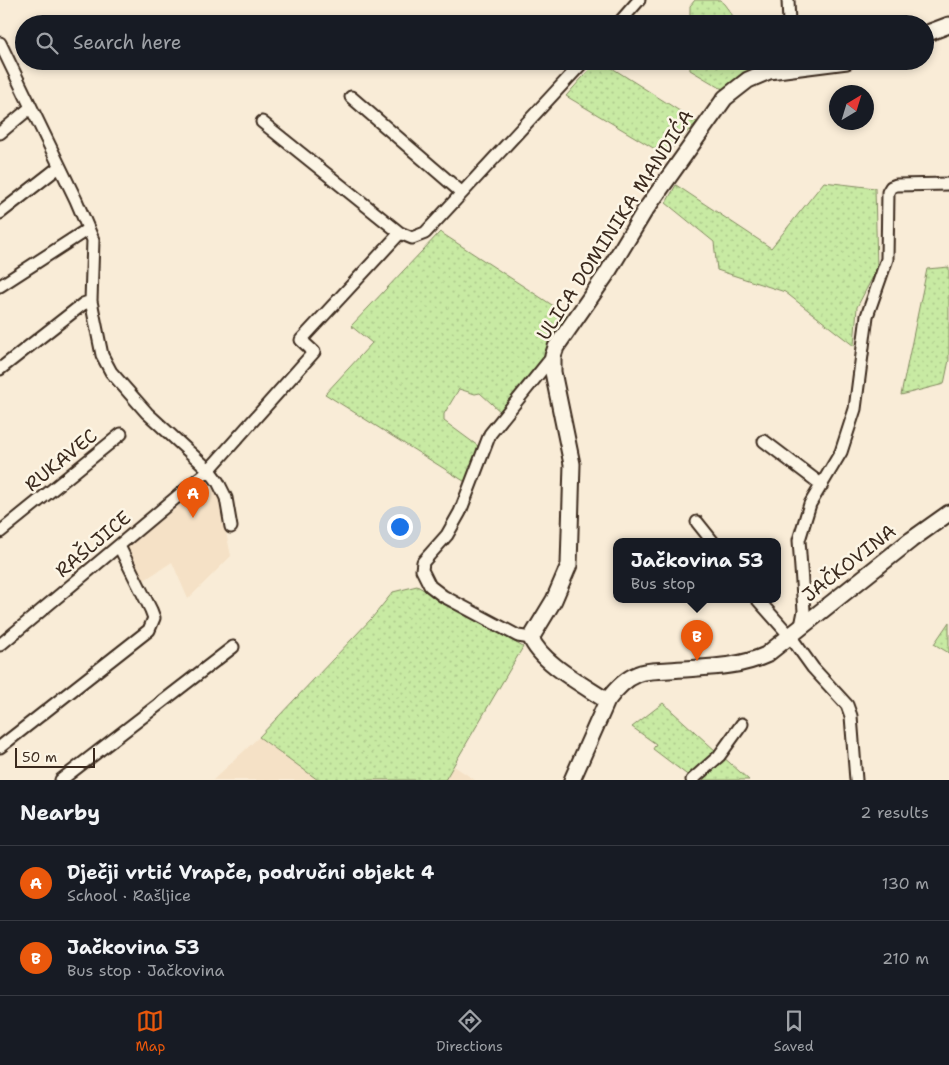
<!DOCTYPE html>
<html lang="en">
<head>
<meta charset="utf-8">
<style>
  body { margin:0; font-family:"Shantell Sans",sans-serif; background:#242831; color:#f1f3f6 }
  .compass { position:absolute; left:829px; top:85px; width:45px; height:45px; border-radius:50%; background:#171b24; box-shadow:0 2px 8px #0003; rotate:38deg }
  .scale { position:absolute; left:15px; bottom:12px; width:80px; box-sizing:border-box; padding-left:5px; border:2px solid #3b2a1e; border-top:0; font-size:14px; line-height:18px; white-space:nowrap; color:#3b2a1e; -webkit-text-stroke:4px #fcf5e5; paint-order:stroke }
  .you { position:absolute; left:399px; top:526px; width:18px; height:18px; margin:-12px; border:4px solid #fff; border-radius:50%; background:#1a73e8; box-shadow:0 0 0 8px #1a73e833 }
  .badge { display:grid; place-items:center; width:32px; height:32px; border-radius:50%; background:#ea580c; color:#fff; font-size:16px; font-weight:700 }
  .pin { position:absolute; translate:-50% -41px; filter:drop-shadow(0 1px 2px #0008) }
  .pin::after { content:''; position:absolute; top:26px; width:18px; height:15px; background:inherit; clip-path:polygon(0 0,100% 0,50% 100%) }
  .popup { position:absolute; left:613px; top:538px; width:168px; height:65px; box-sizing:border-box; display:grid; place-content:center; border-radius:10px; background:#171b24; filter:drop-shadow(0 1px 4px #0005); font-size:16px; white-space:nowrap; color:#9ea1a6 }
  .popup b { font-size:19px; color:#f1f3f6 }
  .popup::after { content:''; position:absolute; left:50%; top:100%; margin-left:-10px; border:10px solid transparent; border-top-color:#171b24 }
  .list { margin:0; padding:0; list-style:none }
  h2 { display:flex; justify-content:space-between; align-items:center; height:65px; margin:0; padding:0 20px; font-size:21px }
  h2 small { font-size:16px; font-weight:400; color:#9ea1a6 }
  .list li { display:grid; grid-template-columns:32px 1fr auto; gap:15px; align-items:center; box-sizing:border-box; height:75px; padding:0 20px; border-top:1px solid #363941 }
  .list b { display:block; font-size:19px; white-space:nowrap }
  .list p { margin:0; font-size:16px; white-space:nowrap; color:#9ea1a6 }
  .list em { font-size:16px; font-style:normal; color:#9ea1a6 }
  .icon { flex:none; width:28px; height:28px; fill:none; stroke:currentColor; stroke-width:2; stroke-linecap:round; stroke-linejoin:round }
  .map { position:relative; flex:none; width:949px; height:780px; overflow:hidden }
  .search { position:absolute; background:#171b24; box-shadow:0 2px 8px #0003; left:15px; right:15px; top:15px; height:55px; display:flex; align-items:center; gap:12px; box-sizing:border-box; padding:0 18px; border-radius:28px; color:#9ea1a6; font-size:19px }
  .sheet { height:215px; background:#171b24 }
  nav { display:flex; justify-content:space-around; align-items:center; box-sizing:border-box; height:70px; border-top:1px solid #363941; background:#171b24; font-size:14px; color:#9ea1a6 }
  nav a { display:grid; justify-items:center; gap:2px }
  nav .on { color:#ea580c }
  .map>svg:first-child { display:block }
</style>
</head>
<body>
<div class="map">
<svg width="949" height="780" viewBox="0 0 949 780">
  <defs>
    <pattern id="grass-dots" width="8" height="8" patternUnits="userSpaceOnUse" patternTransform="scale(1.25)"><rect width="8" height="8" fill="#c8eaa3"/><path d="M2 2h.1M6 6h.1" fill="none" stroke="#adc98c" stroke-width="1.8" stroke-linecap="round"/></pattern>
  </defs>
  <rect width="100%" height="100%" fill="#f9ecd7"/>
  <filter id="ink" filterUnits="userSpaceOnUse"><feTurbulence type="fractalNoise" baseFrequency=".02" numOctaves="2"/><feDisplacementMap in="SourceGraphic" scale="10" xChannelSelector="R" yChannelSelector="G"/><feConvolveMatrix kernelMatrix="1 2 1 2 8 2 1 2 1" color-interpolation-filters="sRGB"/></filter>
  <g filter="url(#ink)">
    <!-- built -->
    <path fill="#f5e1c6" d="M 204,485 L 217,489 L 231,556 L 188,599 L 172,562 L 143,581 L 127,547 Z
      M 259,737 L 318,780 L 213,780 Z
      M 454,766 L 475,780 L 445,780 Z"/>
    <!-- grass -->
    <path fill="url(#grass-dots)" stroke="#828a60" d="M 695,0 L 721,0 L 739,24 L 690,24 L 690,6 Z
      M 597,61 L 601,61 L 697,122 L 665,155 L 566,96 Z
      M 690,61 L 767,61 L 724,90 L 690,70 Z
      M 824,182 L 875,188 L 877,269 L 857,307 L 854,346 L 785,292 L 717,270 L 714,242 L 666,203 L 676,185 L 771,248 Z
      M 440,232 L 569,316 L 541,366 L 503,414 L 480,393 L 475,394 L 459,389 L 444,414 L 444,421 L 478,446 L 467,483 L 325,394 L 372,343 L 351,326 Z
      M 949,267 L 949,360 L 944,384 L 901,395 L 927,269 Z
      M 417,586 L 523,647 L 445,780 L 318,780 L 259,737 L 372,618 L 393,592 Z
      M 949,622 L 949,653 L 934,644 Z
      M 663,703 L 717,752 L 690,777 L 653,749 L 656,744 L 632,727 Z
      M 722,756 L 749,780 L 697,780 Z"/>
    <g fill="none" stroke-linecap="round" stroke-linejoin="round">
      <!-- street casing -->
      <g stroke="#3b2a1e" stroke-width="15">
        <path id="street" d="M 788,0 L 789,24
          M 618,24 L 639,0
          M 0,43 L 76,200 L 93,240 L 91,301 L 102,355 L 111,372 L 147,413 L 209,470 L 218,482 L 226,498 L 231,527
          M 351,97 L 461,192
          M 262,122 L 400,233
          M 0,133 L 30,108
          M 0,213 L 59,167
          M 0,286 L 88,229
          M 0,369 L 83,304 L 91,301
          M 764,441 L 822,485
          M 697,522 L 713,542
          M 0,532 L 121,434
          M 758,600 L 790,636 L 813,668 L 847,705 L 851,716 L 856,780
          M 801,626 L 804,611 L 799,540 L 810,504 L 841,452 L 855,409 L 867,316 L 887,259 L 888,192 L 891,187 L 896,185 L 949,184
          M 531,638 L 518,636 L 443,596 L 430,586 L 422,570 L 423,562 L 447,535 L 460,512 L 490,434 L 553,356
          M 0,645 L 209,470 L 314,352 L 301,340 L 400,233 L 412,238 L 425,233 L 584,61
          M 0,747 L 149,630 L 154,618 L 151,610 L 119,546
          M 61,780 L 233,647
          M 692,780 L 719,756 L 742,724"/>
      </g>
      <!-- secondary casing -->
      <g stroke="#3b2a1e" stroke-width="19">
        <path id="secondary" d="M 925,34 L 949,25
          M 607,701 C 585,686 541,663 531,638 L 554,600 L 569,565 L 572,464 L 553,372 L 553,356 L 556,347 L 606,275 L 644,212 L 725,98 L 748,80 L 769,71 L 847,61
          M 572,780 L 607,701 C 615,690 625,679 638,674 C 647,670 659,671 669,670 C 702,667 735,669 766,655 L 911,540 L 949,513"/>
      </g>
      <!-- street -->
      <use href="#street" stroke="#fcf5e5" stroke-width="11"/>
      <!-- secondary -->
      <use href="#secondary" stroke="#fcf5e5" stroke-width="15"/>
    </g>
  </g>
  <g text-anchor="middle" dominant-baseline="central" stroke-width="5" stroke-linejoin="round" paint-order="stroke">
    <!-- street labels -->
    <g font-size="19" fill="#3b2a1e" stroke="#fcf5e5">
      <text transform="translate(615 225) rotate(-57)">ULICA DOMINIKA MANDIĆA</text>
      <text transform="translate(61 460) rotate(-39)">RUKAVEC</text>
      <text transform="translate(93 544) rotate(-40)">RAŠLJICE</text>
      <text transform="translate(849 563) rotate(-38)">JAČKOVINA</text>
    </g>
  </g>
</svg>
<svg class="compass" viewBox="-18 -18 36 36"><path d="M0-13l5 13h-10z" fill="#e53935"/><path d="M0 13l5-13h-10z" fill="#9ea1a6"/></svg>
<div class="scale">50 m</div>
<div class="you"></div>
<div class="pin badge" style="left:193px;top:518px">A</div>
<div class="pin badge" style="left:697px;top:661px">B</div>
<div class="popup"><b>Jačkovina 53</b>Bus stop</div>
<div class="search"><svg class="icon" aria-label="search" viewBox="0 0 24 24"><circle cx="10" cy="10" r="6"/><path d="M15 15l6 6"/></svg>Search here</div>
</div>
<section class="sheet">
<h2>Nearby<small>2 results</small></h2>
<ul class="list">
<li><span class="badge">A</span><div><b>Dječji vrtić Vrapče, područni objekt 4</b><p>School · Rašljice</p></div><em>130 m</em></li>
<li><span class="badge">B</span><div><b>Jačkovina 53</b><p>Bus stop · Jačkovina</p></div><em>210 m</em></li>
</ul>
</section>
<nav>
<a class="on"><svg class="icon" aria-label="map" viewBox="0 0 24 24"><path d="M3 6l6-2 6 2 6-2v14l-6 2-6-2-6 2zM9 4v14M15 6v14"/></svg>Map</a>
<a><svg class="icon" aria-label="directions" viewBox="0 0 24 24"><path d="M12 3l9 9-9 9-9-9zM9 14v-3h6M13 9l2 2-2 2"/></svg>Directions</a>
<a><svg class="icon" aria-label="saved" viewBox="0 0 24 24"><path d="M7 4h10v16l-5-4-5 4z"/></svg>Saved</a>
</nav>
</body>
</html>
